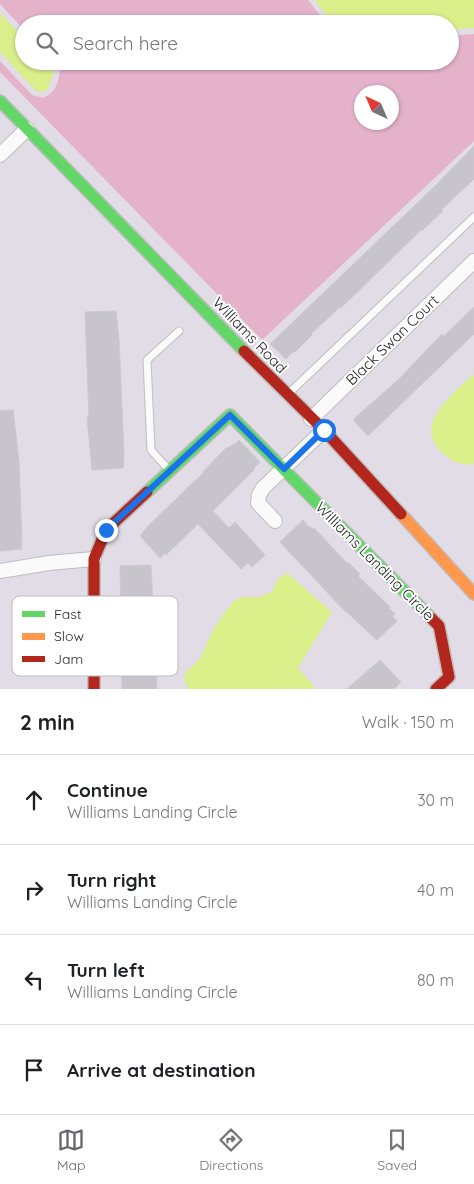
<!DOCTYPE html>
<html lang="en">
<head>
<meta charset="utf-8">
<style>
  body { margin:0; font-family:Quicksand,sans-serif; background:#f6f6f6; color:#202124 }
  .compass { position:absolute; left:354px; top:85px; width:45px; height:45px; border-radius:50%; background:#fff; box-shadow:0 1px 4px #0004; rotate:316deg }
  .stop { position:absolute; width:15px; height:15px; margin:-11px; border:4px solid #1a73e8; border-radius:50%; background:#fff }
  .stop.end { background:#1a73e8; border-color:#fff; box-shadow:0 1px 5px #0008 }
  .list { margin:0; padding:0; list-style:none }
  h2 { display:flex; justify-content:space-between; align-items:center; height:65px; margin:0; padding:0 20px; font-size:21px }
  h2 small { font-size:16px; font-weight:400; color:#757577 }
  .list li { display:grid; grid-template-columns:32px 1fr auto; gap:15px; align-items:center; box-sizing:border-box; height:90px; padding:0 20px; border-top:1px solid #e0e0e0 }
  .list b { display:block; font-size:19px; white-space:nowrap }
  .list p { margin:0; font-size:16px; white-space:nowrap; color:#757577 }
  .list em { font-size:16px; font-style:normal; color:#757577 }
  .icon { flex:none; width:28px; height:28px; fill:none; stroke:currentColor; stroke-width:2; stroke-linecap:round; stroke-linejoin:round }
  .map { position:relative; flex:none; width:474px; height:689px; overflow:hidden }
  .search { position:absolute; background:#fff; box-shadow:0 1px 4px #0004; left:15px; right:15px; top:15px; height:55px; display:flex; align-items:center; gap:12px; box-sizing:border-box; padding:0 18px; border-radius:28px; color:#757577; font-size:19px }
  .sheet { height:425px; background:#fff }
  nav { display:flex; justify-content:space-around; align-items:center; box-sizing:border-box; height:70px; border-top:1px solid #e0e0e0; background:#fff; font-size:14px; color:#757577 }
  nav a { display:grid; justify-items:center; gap:2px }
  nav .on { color:#68666a }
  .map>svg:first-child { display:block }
</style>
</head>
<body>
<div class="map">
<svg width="474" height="689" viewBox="0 0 474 689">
  <rect width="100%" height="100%" fill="#e1dce6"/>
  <!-- green -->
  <path fill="#e4b2c9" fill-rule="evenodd" d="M 0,0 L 308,0 L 327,24 L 24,24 L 24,30 L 0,4 Z
    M 474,34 L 474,141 L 262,340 L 0,72 L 0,61 L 32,95 L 43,98 C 56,92 58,84 60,70 L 53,61 L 450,61 L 450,36 ZM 392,92 L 392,122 L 362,122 L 362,92 Z"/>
  <!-- water -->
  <path fill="#daee8a" d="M 315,0 L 474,0 L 474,28 L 450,30 L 450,24 L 341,24 L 329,19 Z
    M 0,13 L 24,38 L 24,61 L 45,61 L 54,71 L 48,89 L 42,92 L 36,91 L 0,52 Z
    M 474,374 L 474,460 L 473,464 C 461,466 454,462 445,455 C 409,427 453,393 474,374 Z
    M 287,573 L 332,612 L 298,668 L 316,689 L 188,689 L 184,678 L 187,671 L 199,660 L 215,627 L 225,612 L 235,600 L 243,597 L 260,597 L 272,591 L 278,579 Z"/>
  <!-- building -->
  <path fill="#c8c4cb" stroke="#cdc8d1" d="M 474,146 L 474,179 L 441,210 L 443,211 L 428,225 L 422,231 L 421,230 L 341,308 L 340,307 L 311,334 L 312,335 L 295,352 L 294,351 L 286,359 L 270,344 L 436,185 Z
    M 474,307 L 474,334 L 368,436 L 354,421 L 356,417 L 399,379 L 442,334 L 444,336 Z
    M 116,311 L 119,340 L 124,455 L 123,468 L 92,470 L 87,417 L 89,417 L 85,312 Z
    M 13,410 L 19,461 L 22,542 L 21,542 L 22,549 L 0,551 L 0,411 Z
    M 239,440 L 260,462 L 254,468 L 255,469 L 213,511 L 229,528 L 235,522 L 265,555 L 252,567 L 248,563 L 241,569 L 198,524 L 166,555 L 165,553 L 160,558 L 140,536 L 148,526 L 204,472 L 203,472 L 216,458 L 227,447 L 228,448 L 233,444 L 234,445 Z
    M 303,520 L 308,526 L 313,529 L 314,528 L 347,563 L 348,562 L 360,574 L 358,576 L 390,607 L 389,608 L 395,614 L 392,616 L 397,621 L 377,640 L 340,606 L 280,542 Z
    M 151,565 L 157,689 L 122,689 L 120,566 Z
    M 380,660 L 401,682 L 394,689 L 347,689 Z"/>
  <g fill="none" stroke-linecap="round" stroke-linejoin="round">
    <!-- lane casing -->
    <g stroke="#bebebf" stroke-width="9">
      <path id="lane" d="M 288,394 L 474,217
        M 170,471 L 151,450 L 147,360 L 179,331"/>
    </g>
    <!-- street casing -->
    <g stroke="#bebebf" stroke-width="16">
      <path id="street" d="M 0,155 L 27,129
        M 311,419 L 474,261
        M 275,521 L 258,503 L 259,495 L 263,488 L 324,430
        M 0,571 L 49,563 L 94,559"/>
    </g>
    <!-- fast casing -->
    <g stroke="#bebebf" stroke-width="14">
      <path id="fast" d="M 0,101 L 244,351
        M 147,492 L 230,415 L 431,618"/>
    </g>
    <!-- slow casing -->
    <g stroke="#bebebf" stroke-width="14">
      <path id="slow" d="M 401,514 L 474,594"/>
    </g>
    <!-- jam casing -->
    <g stroke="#bebebf" stroke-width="14">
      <path id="jam" d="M 244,351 L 324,430 L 401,514
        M 431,618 L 439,626 L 449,677 L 436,689
        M 94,689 L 94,559 L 106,530 L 147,492"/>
    </g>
    <!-- lane -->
    <use href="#lane" stroke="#fafafb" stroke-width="7"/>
    <!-- street -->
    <use href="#street" stroke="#fafafb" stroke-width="14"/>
    <!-- fast -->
    <use href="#fast" stroke="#63d668" stroke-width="11"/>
    <!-- slow -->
    <use href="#slow" stroke="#ff974d" stroke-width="11"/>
    <!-- jam -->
    <use href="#jam" stroke="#b3261e" stroke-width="11"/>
  </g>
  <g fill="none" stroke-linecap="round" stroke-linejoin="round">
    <!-- route -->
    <path stroke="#1a73e8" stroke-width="6" d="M 106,530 L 230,415 L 284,469 L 324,430"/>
  </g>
  <g text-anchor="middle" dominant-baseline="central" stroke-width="4" stroke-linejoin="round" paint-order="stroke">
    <!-- street labels -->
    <g font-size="15" fill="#272727" stroke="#fff">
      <text transform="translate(250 335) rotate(46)">Williams Road</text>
      <text transform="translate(392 340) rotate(-44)">Black Swan Court</text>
      <text transform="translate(375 561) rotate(45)">Williams Landing Circle</text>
    </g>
  </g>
  <!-- legend -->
  <rect x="12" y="596" width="166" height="80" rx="8" fill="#fff" stroke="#bebebe" stroke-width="1"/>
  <rect x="22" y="611" width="23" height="6" fill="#63d668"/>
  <rect x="22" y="633" width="23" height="7" fill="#ff974d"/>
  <rect x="22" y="656" width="23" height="6" fill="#b3261e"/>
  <g font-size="14" fill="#272727">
    <text x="54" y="619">Fast</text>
    <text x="54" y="641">Slow</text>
    <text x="54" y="664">Jam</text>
  </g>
</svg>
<svg class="compass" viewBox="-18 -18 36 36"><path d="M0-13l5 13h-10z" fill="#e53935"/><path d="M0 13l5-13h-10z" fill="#757577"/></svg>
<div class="stop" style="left:324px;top:430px"></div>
<div class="stop end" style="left:106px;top:530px"></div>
<div class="search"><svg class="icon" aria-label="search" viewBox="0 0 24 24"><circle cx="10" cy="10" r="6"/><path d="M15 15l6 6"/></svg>Search here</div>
</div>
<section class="sheet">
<h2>2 min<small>Walk · 150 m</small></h2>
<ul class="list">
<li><svg class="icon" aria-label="ahead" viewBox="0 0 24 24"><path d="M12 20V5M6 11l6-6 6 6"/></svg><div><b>Continue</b><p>Williams Landing Circle</p></div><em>30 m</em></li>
<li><svg class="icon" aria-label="right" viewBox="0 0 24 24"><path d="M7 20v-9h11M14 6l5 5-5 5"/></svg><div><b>Turn right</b><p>Williams Landing Circle</p></div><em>40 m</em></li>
<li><svg class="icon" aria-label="left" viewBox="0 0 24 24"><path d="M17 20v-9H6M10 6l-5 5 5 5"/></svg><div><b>Turn left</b><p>Williams Landing Circle</p></div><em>80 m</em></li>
<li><svg class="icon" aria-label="arrive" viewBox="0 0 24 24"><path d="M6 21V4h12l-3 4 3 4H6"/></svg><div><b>Arrive at destination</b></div></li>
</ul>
</section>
<nav>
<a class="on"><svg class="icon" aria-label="map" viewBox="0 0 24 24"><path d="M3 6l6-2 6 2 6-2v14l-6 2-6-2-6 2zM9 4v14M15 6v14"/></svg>Map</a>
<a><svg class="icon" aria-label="directions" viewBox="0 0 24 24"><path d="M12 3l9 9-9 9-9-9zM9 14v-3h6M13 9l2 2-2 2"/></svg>Directions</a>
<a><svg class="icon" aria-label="saved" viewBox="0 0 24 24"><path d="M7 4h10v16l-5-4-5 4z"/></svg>Saved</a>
</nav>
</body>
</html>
